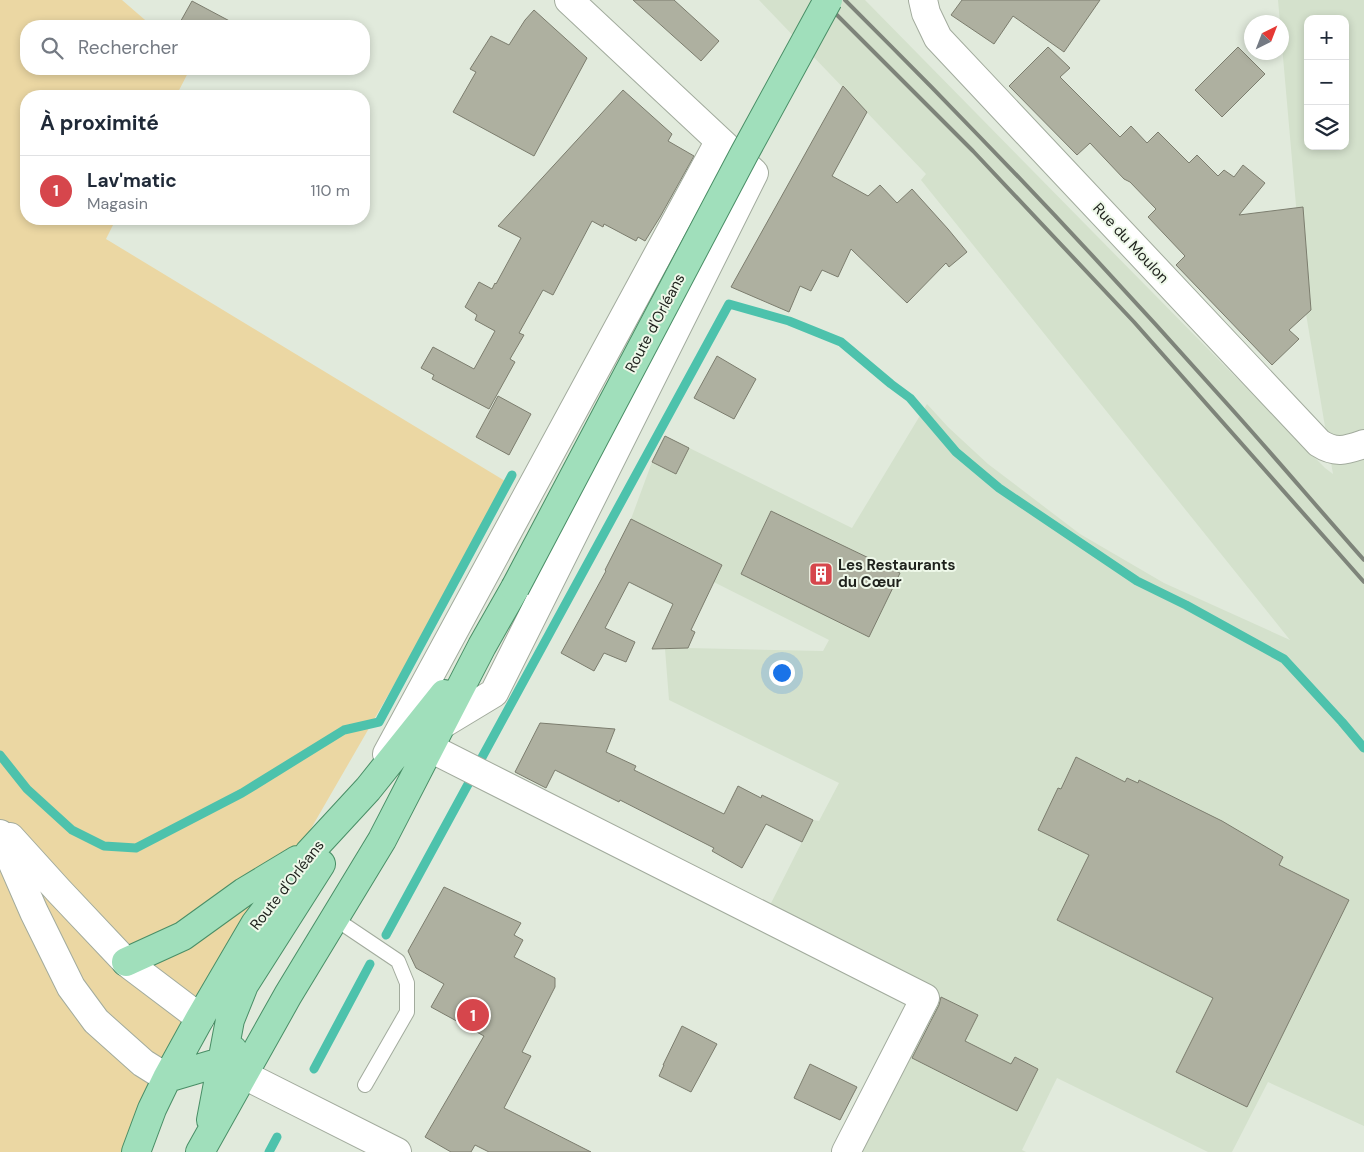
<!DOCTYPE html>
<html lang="fr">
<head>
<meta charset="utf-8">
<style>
  body { margin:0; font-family:"DM Sans",sans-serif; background:#f2f2f3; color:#1f2937 }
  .controls { position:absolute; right:15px; top:15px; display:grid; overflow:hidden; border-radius:10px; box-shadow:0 2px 8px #0003 }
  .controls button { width:45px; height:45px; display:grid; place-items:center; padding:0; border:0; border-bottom:1px solid #e0e1e3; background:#fff; color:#1f2937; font:25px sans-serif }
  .compass { position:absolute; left:1244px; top:15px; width:45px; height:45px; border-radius:50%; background:#fff; box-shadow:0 2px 8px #0003; rotate:42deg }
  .you { position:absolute; left:781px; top:672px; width:18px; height:18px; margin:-12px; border:4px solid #fff; border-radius:50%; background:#1a73e8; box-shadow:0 0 0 8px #1a73e833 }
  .badge { display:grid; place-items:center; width:32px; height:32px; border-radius:50%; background:#d6464c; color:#fff; font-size:16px; font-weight:700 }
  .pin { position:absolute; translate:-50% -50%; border:2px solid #fff; box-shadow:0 1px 5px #0006 }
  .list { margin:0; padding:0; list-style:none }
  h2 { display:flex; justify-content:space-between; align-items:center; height:65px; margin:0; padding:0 20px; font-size:21px }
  h2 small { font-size:16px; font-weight:400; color:#747a83 }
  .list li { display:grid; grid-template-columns:32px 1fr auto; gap:15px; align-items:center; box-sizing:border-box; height:70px; padding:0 20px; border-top:1px solid #e0e1e3 }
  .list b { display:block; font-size:19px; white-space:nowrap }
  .list p { margin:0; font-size:16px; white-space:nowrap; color:#747a83 }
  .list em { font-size:16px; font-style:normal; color:#747a83 }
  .icon { flex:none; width:28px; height:28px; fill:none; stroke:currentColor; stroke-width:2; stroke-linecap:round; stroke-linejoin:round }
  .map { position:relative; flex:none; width:1364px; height:1152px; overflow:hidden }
  .search { position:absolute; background:#fff; box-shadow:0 2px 8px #0003; left:20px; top:20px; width:350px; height:55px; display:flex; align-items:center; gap:12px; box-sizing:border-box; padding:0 18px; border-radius:20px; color:#747a83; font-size:19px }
  .panel { position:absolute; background:#fff; box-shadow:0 2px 8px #0003; left:20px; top:90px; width:350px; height:135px; border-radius:20px }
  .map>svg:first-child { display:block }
</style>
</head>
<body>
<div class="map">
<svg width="1364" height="1152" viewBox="0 0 1364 1152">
  <rect width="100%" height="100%" fill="#e1eadc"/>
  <!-- built -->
  <path fill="#d4e1cc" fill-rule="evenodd" d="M 759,0 L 865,0 L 1325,468 L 1333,474 L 1305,308 L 1278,0 L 1364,0 L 1364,1126 L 1268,1082 L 1232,1152 L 1208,1152 L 1057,1078 L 1022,1150 L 1026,1152 L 848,1152 L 922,1004 L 762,921 L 813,820 L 819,821 L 839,783 L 669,700 L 665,649 L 688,648 L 823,651 L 829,640 L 622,536 L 631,519 L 652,462 L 665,436 L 852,528 L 927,404 L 948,427 L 988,464 L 1080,534 L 1164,583 L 1290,640 L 921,180 L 926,174 ZM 1308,19 L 1345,19 L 1345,146 L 1308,146 Z"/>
  <!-- green -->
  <path fill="#ebd7a3" d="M 0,0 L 122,0 L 152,26 L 26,26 L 26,69 L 190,69 L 176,96 L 26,96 L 26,219 L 116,219 L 106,239 L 510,484 L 167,1078 L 136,1152 L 0,1152 Z"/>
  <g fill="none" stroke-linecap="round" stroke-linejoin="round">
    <!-- stream -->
    <path stroke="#4dc2ac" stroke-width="9" d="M 0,755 L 27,789 L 72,830 L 104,846 L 136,848 L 242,793 L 344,730 L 379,722 L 512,475
      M 480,761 L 729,304 L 789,321 L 841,342 L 891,384 L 910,398 L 956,452 L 999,488 L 1137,581 L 1186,605 L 1284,659 L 1342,722 L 1364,748
      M 386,935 L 472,777
      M 314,1069 L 370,964
      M 269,1152 L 277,1137"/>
  </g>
  <!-- building -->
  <path fill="#aeb0a0" stroke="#7c7d6e" d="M 633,0 L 674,0 L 719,41 L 701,61 Z
    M 962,0 L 1100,0 L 1064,52 L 1013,16 L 994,44 L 951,15 Z
    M 192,1 L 239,26 L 178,26 Z
    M 534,10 L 587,58 L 534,156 L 453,112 L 476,72 L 470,69 L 491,36 L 509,45 L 525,20 Z
    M 1048,47 L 1070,68 L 1060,77 L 1120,137 L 1131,126 L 1147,143 L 1158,132 L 1189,163 L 1197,155 L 1218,176 L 1224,170 L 1234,177 L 1243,165 L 1265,183 L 1239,215 L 1303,207 L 1311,310 L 1289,330 L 1299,339 L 1272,365 L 1176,265 L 1185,256 L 1148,217 L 1156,209 L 1130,182 L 1124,179 L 1090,143 L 1077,155 L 1009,86 Z
    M 1238,47 L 1265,74 L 1222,117 L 1195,90 Z
    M 843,86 L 867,112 L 832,176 L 868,196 L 880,185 L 897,203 L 912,189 L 948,229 L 967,252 L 949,267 L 946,263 L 907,303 L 851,249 L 838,277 L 822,270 L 811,291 L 800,286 L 789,312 L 731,287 Z
    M 623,90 L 672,134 L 668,141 L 694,156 L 660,217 L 645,241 L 638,237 L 636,241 L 604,224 L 603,227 L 592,221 L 553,295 L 543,290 L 519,333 L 524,335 L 510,359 L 515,362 L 489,409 L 432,379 L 434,375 L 421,368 L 433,347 L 474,369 L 495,331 L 475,320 L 477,315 L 465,307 L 479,282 L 492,289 L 495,283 L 496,284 L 521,238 L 498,226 Z
    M 717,356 L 756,379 L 734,419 L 694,398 Z
    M 498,396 L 531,414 L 509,455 L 476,437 Z
    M 665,436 L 689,448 L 676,474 L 652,462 Z
    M 771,511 L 900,573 L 869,637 L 741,574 Z
    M 631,519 L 722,565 L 691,630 L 695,632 L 688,648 L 652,649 L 673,604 L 629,582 L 605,628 L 635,642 L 626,662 L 604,653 L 594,671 L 561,653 L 606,571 L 605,570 Z
    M 540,723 L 615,729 L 606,752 L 636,766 L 634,770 L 724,814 L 738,786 L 761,798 L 762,795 L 813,820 L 802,842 L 766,824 L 742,868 L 712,851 L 714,848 L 620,800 L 619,802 L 555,770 L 546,788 L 515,772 Z
    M 1076,757 L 1125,782 L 1127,778 L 1138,783 L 1139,780 L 1222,821 L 1283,857 L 1279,865 L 1349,900 L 1247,1107 L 1176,1072 L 1213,998 L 1057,920 L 1089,855 L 1038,830 L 1058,788 L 1061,789 Z
    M 444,887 L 521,923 L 514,935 L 523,940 L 514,957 L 555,978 L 555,987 L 522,1052 L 531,1056 L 504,1108 L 591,1152 L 489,1152 L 475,1145 L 471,1152 L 451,1152 L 425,1137 L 484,1036 L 431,1007 L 444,984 L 416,968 L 408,951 Z
    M 941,997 L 978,1015 L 965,1041 L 1011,1064 L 1015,1057 L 1038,1069 L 1017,1111 L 912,1058 L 939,1005 Z
    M 682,1026 L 717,1044 L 691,1092 L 659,1076 L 664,1065 L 663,1065 Z
    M 810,1064 L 857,1087 L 840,1120 L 794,1098 Z"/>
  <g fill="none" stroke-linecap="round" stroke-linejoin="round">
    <!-- service casing -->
    <g stroke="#a2ab9d" stroke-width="16">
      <path id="service" d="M 334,918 L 398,961 L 407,983 L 407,1012 L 365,1085"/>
    </g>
    <!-- minor casing -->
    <g stroke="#a2ab9d" stroke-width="30">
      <path id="minor" d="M 923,0 L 926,13 L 938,38 L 1319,443 C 1336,454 1346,450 1364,444
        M 441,725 L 494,693 L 754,173 L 569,0
        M 430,748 L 925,998 L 846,1152
        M 387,754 L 719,142"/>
    </g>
    <!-- secondary casing -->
    <g stroke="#a2ab9d" stroke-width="30">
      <path id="secondary" d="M 0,834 L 34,912 L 71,987 L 96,1021 L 143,1063 L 167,1078
        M 10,837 L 58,890 L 126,962 L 200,1018
        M 223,1063 L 244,1075 L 397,1152"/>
    </g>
    <!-- primary casing -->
    <g stroke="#498e66" stroke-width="30">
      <path id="primary" d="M 126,962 L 183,936 L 244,892 L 297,860
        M 167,1078 L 221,1062 L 233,1050
        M 211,1120 L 230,1020 L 244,985 L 321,864
        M 136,1152 L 152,1109 L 167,1078 L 200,1018 L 255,924 L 309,853 L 368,789 L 444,694
        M 200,1152 L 288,995 L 382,840 L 482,646 L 515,588"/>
    </g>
    <!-- service -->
    <use href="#service" stroke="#fff" stroke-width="14"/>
    <!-- minor -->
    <use href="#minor" stroke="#fff" stroke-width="28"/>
    <!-- secondary -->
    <use href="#secondary" stroke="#fff" stroke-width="28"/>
    <!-- primary -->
    <use href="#primary" stroke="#a0dfbb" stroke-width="28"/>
    <!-- rail -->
    <path stroke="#7e847a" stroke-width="4" d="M 822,0 L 973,151 L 1134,322 L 1364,582
      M 845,0 C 974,128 1099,260 1220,396 C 1269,450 1316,506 1364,560"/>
    <!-- primary-bridge casing -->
    <g stroke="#498e66" stroke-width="30" stroke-linecap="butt">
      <path id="primary-bridge" d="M 515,588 L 744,154 L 828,0"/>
    </g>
    <!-- primary-bridge -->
    <use href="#primary-bridge" stroke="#a0dfbb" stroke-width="28"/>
  </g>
  <!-- icons -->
  <defs>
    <g id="building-square" transform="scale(1.25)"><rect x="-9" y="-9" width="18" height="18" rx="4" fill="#d6464c" stroke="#eef8e9"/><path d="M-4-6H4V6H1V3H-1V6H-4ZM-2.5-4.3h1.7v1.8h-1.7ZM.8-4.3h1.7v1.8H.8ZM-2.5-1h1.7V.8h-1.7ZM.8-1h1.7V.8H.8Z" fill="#fff"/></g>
  </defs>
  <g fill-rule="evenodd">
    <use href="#building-square" x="821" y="574"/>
  </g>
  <g text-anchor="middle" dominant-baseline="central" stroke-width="4" stroke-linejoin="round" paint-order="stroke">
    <!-- street labels -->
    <g font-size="15" fill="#1e211c" stroke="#eef8e9">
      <text transform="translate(1131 243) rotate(47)">Rue du Moulon</text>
      <text transform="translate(655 323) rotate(-62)">Route d'Orléans</text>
      <text transform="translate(287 885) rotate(-52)">Route d'Orléans</text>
    </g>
    <!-- poi labels -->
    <g font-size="15" font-weight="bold" fill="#1e211c" stroke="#eef8e9" text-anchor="start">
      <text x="838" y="565">Les Restaurants<tspan x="838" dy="17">du Cœur</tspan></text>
    </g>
  </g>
</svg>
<div class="controls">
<button>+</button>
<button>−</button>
<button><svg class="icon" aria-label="layers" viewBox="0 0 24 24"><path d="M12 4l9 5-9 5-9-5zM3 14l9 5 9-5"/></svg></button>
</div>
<svg class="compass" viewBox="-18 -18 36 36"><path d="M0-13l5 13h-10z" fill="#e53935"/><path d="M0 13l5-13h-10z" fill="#747a83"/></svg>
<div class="you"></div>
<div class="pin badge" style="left:473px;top:1015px">1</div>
<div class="search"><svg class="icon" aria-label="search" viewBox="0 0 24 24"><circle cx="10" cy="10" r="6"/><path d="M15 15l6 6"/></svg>Rechercher</div>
<section class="panel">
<h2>À proximité<small></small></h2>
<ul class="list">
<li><span class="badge">1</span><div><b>Lav'matic</b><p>Magasin</p></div><em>110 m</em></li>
</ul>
</section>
</div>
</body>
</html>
